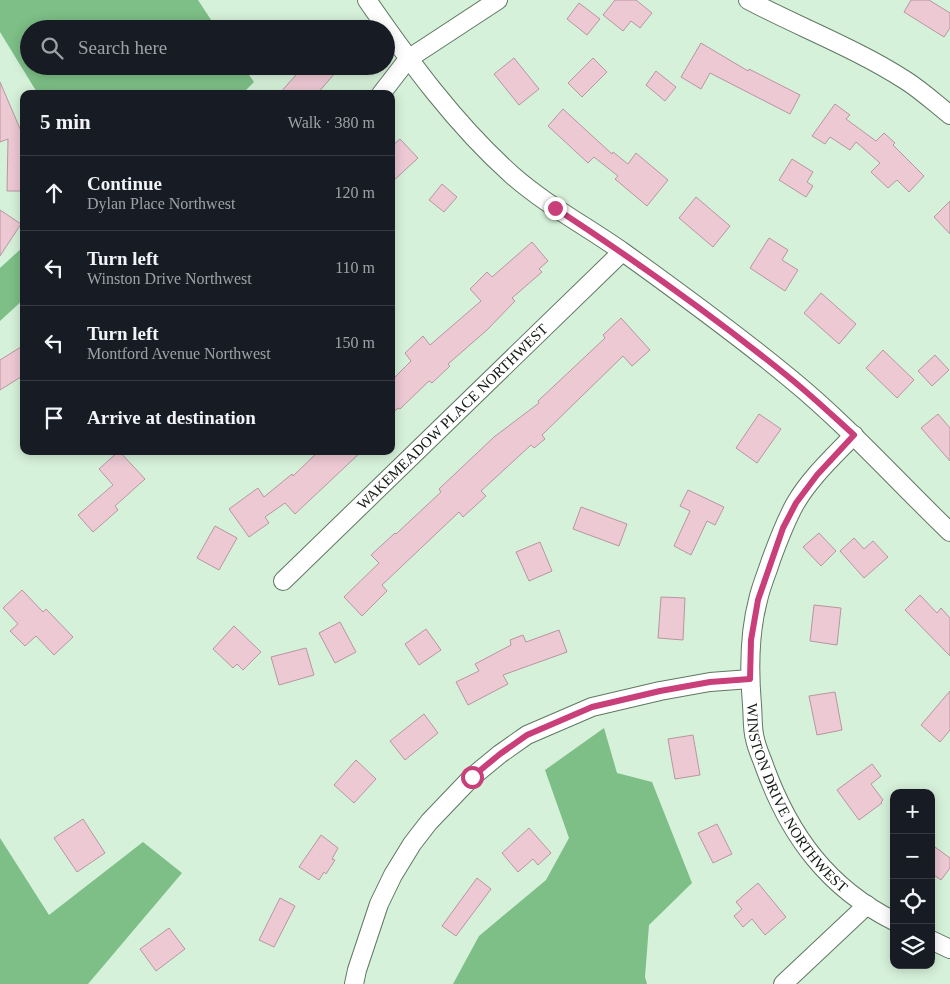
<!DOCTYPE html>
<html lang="en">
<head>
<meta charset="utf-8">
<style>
  body { margin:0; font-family:Georgia,serif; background:#242831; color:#f1f3f6 }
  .controls { position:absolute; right:15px; bottom:15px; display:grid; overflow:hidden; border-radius:10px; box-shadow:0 2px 12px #0003 }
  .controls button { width:45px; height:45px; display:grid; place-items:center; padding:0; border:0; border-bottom:1px solid #363941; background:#171b24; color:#f1f3f6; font:25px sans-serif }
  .stop { position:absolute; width:15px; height:15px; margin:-11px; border:4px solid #c83f7a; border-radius:50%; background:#fff }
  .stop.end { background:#c83f7a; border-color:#fff; box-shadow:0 1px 5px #0008 }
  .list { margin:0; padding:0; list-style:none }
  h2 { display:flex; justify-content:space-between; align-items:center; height:65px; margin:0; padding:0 20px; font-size:21px }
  h2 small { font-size:16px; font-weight:400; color:#9ea1a6 }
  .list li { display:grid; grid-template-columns:32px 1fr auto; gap:15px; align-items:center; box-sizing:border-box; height:75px; padding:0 20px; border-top:1px solid #363941 }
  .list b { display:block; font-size:19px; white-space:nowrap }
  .list p { margin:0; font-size:16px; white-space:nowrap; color:#9ea1a6 }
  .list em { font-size:16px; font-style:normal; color:#9ea1a6 }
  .icon { flex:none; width:28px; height:28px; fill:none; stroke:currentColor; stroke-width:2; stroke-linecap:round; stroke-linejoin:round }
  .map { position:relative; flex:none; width:950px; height:984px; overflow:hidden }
  .search { position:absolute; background:#171b24; box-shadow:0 2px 12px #0003; left:20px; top:20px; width:375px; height:55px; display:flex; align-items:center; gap:12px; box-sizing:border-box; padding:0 18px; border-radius:28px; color:#9ea1a6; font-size:19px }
  .panel { position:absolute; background:#171b24; box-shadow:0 2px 12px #0003; left:20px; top:90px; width:375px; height:365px; border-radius:10px }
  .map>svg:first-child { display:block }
</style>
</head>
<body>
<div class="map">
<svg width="950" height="984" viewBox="0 0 950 984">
  <rect width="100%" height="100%" fill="#d6f1d9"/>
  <!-- forest -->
  <path fill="#7dbf86" d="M 0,0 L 198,0 L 217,29 L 29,29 L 29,66 L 243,66 L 254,82 L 242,94 L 38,94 L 0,32 Z
    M 24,246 L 24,299 L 0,321 L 0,268 Z
    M 604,728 L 617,773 L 652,782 L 692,883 L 649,925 L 645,977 L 647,984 L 453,984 L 479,936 L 546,880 L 569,838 L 545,770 Z
    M 0,838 L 49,915 L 143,842 L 182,873 L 88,984 L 0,984 Z"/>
  <!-- building -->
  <path fill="#edc9d4" stroke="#b796a0" d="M 615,0 L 636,0 L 652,13 L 640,28 L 631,21 L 623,31 L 603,15 Z
    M 911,0 L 929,0 L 950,13 L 950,28 L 944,37 L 904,12 Z
    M 579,3 L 600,19 L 587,35 L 567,19 Z
    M 701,43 L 748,71 L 749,69 L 800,95 L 790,114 L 710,73 L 701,89 L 681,77 Z
    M 514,58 L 539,89 L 519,105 L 494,74 Z
    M 593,58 L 607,72 L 582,97 L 568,83 Z
    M 304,66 L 341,66 L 317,94 L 279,94 Z
    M 656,71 L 676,87 L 665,101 L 646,85 Z
    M 0,82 L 24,138 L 24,191 L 7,191 L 8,139 L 0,142 Z
    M 835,104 L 850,115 L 846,119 L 876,141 L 884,133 L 895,143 L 893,145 L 924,176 L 909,192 L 897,180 L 888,188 L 871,172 L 880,163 L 856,142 L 850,150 L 830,137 L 825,144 L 812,136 Z
    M 563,109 L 612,154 L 613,152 L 628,164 L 636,153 L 668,180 L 647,206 L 615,179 L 618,176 L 594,157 L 588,163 L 548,126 Z
    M 400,139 L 418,158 L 391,183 L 391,147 Z
    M 792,159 L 813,172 L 807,182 L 813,186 L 806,197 L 779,180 Z
    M 442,184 L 457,197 L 444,212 L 429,200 Z
    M 696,197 L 730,226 L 713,247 L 679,218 Z
    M 950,201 L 950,234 L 934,217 Z
    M 0,210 L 21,224 L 0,256 Z
    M 769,238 L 788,250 L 782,260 L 798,270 L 785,291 L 750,268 Z
    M 532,242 L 548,261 L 539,269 L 542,272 L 512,298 L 515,301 L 487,330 L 448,364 L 450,366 L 432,383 L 429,381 L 400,409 L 398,408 L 391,415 L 391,381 L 411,361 L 405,353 L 423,336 L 430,345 L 481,301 L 470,289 L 487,272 L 492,277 Z
    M 821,293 L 856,324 L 839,344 L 804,313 Z
    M 621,318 L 650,350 L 632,366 L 623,356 L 542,435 L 545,439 L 534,448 L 531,445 L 481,491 L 486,496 L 463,517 L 459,512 L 382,585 L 387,591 L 362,616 L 344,597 L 379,563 L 371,555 L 395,533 L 396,534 L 441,492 L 439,489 L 494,437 L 539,403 L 538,401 L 605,338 L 603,335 Z
    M 24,345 L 24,375 L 0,390 L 0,360 Z
    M 883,350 L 914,380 L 897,398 L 866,368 Z
    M 935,355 L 949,370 L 932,386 L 918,371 Z
    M 759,414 L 781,429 L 757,463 L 736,448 Z
    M 938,414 L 950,428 L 950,461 L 921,428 Z
    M 119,451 L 145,479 L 115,506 L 118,510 L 93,532 L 78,515 L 113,485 L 99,469 Z
    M 319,451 L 362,451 L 295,514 L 285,503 L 265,517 L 269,523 L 249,537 L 229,509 L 258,488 L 264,497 L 292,474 L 293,476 Z
    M 688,490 L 724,507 L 715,525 L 707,521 L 691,555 L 674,546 L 690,511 L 680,506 Z
    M 581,507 L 627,524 L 619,546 L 573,529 Z
    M 215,526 L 237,538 L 219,570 L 197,558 Z
    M 819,533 L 836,551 L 821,566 L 803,547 Z
    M 854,538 L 864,549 L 873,541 L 888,557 L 864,578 L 840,551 Z
    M 540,542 L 552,571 L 529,581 L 516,552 Z
    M 22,590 L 43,612 L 46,609 L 73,637 L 54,655 L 36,636 L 25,646 L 10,631 L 18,624 L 3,608 Z
    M 920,595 L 937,613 L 941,608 L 950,618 L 950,656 L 905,610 Z
    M 661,597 L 685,598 L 683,640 L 658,638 Z
    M 814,605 L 841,608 L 837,645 L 810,641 Z
    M 340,622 L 356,652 L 335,663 L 319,633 Z
    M 234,626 L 261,652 L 243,670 L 237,664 L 233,668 L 213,649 Z
    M 426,629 L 441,650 L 419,665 L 405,644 Z
    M 559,630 L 567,652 L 503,675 L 508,684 L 468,705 L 456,682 L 479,671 L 475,664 L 511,645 L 510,640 L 523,635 L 526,642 Z
    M 306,648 L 314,675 L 279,685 L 271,657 Z
    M 950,691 L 950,730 L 940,742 L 921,725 Z
    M 835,692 L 842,730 L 817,735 L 809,696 Z
    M 424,714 L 438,733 L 405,760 L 390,741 Z
    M 693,735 L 700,775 L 675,779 L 668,739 Z
    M 356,760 L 376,779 L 354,803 L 334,785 Z
    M 872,764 L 881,776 L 871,784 L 883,800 L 881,802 L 882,803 L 859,820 L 837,790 Z
    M 83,819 L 105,853 L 77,872 L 54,838 Z
    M 717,824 L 732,854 L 713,863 L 698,833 Z
    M 529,828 L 551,853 L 538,865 L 533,859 L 518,872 L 502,853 Z
    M 321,835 L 338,848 L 332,859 L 335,860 L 326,874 L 324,872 L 319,880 L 299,867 Z
    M 931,844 L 950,858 L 950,868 L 941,880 L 931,873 Z
    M 477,878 L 491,889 L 456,936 L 442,926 Z
    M 758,883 L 786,917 L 765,935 L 752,919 L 743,927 L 734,916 L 742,909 L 736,902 Z
    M 280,898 L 295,906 L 274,947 L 259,940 Z
    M 169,928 L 185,949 L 156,971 L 140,949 Z"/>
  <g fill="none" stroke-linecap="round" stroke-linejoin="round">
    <!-- minor casing -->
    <g stroke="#607762" stroke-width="20">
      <g id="minor">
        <path d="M 367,0 C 410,62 455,124 512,175 C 546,205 586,226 623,252 C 680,293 738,335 792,380 C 848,426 897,481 950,532"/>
        <path d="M 748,0 C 799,27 855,48 905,80 C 921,90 935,103 950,115"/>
        <path d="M 381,94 L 408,59 L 498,0"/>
        <path id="s1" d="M 854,435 C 833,457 810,478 795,504 C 785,522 778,541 771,560 C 767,573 761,586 758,600 C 749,634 749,670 752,705 C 753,716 752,729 755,739 C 757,749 762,759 765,768 C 790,836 828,888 894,921"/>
        <path id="s2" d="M 283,581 L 622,252"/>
        <path d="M 931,940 L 950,949"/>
        <path d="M 354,984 L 357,970 L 379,904 L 393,875 L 412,844 L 429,822 L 472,777 L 500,754 L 527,735 L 592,707 L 660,691 L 710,682 L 750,679"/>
        <path d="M 783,984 L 867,905"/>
      </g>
    </g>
    <!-- minor -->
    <use href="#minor" stroke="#fff" stroke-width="18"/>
  </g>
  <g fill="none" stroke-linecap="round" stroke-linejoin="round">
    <!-- route -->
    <path stroke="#c83f7a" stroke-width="6" d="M 472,777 L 500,754 L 527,735 L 592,707 L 660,691 L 710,682 L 750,679 L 751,640 L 758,600 L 783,528 L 796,503 L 817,475 L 854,435 C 833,416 813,397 791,379 C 716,318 636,261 555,208"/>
  </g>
  <g text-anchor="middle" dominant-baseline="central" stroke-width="4.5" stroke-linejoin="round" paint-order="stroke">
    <!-- street labels -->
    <g font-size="15" fill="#121b13" stroke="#fff">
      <text stroke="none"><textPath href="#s2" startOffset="236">WAKEMEADOW PLACE NORTHWEST</textPath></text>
      <text stroke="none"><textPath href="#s1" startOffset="405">WINSTON DRIVE NORTHWEST</textPath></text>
    </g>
  </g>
</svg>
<div class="controls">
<button>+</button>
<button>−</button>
<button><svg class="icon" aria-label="locate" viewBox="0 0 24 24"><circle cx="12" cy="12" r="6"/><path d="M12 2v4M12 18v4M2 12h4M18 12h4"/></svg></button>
<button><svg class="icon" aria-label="layers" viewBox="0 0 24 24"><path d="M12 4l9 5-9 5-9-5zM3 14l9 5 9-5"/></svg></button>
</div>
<div class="stop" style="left:472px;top:777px"></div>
<div class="stop end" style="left:555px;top:208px"></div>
<div class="search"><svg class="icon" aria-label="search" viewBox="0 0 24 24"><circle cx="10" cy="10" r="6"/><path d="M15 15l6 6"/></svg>Search here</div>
<section class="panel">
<h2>5 min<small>Walk · 380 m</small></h2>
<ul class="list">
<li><svg class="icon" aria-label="ahead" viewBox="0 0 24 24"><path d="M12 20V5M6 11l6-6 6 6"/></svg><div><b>Continue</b><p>Dylan Place Northwest</p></div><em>120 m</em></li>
<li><svg class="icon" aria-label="left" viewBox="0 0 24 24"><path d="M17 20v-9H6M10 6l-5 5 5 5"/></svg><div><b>Turn left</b><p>Winston Drive Northwest</p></div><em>110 m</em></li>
<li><svg class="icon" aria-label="left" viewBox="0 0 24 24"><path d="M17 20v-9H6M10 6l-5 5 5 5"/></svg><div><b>Turn left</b><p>Montford Avenue Northwest</p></div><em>150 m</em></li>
<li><svg class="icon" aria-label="arrive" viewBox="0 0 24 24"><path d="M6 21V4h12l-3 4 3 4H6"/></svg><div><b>Arrive at destination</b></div></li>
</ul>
</section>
</div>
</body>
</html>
